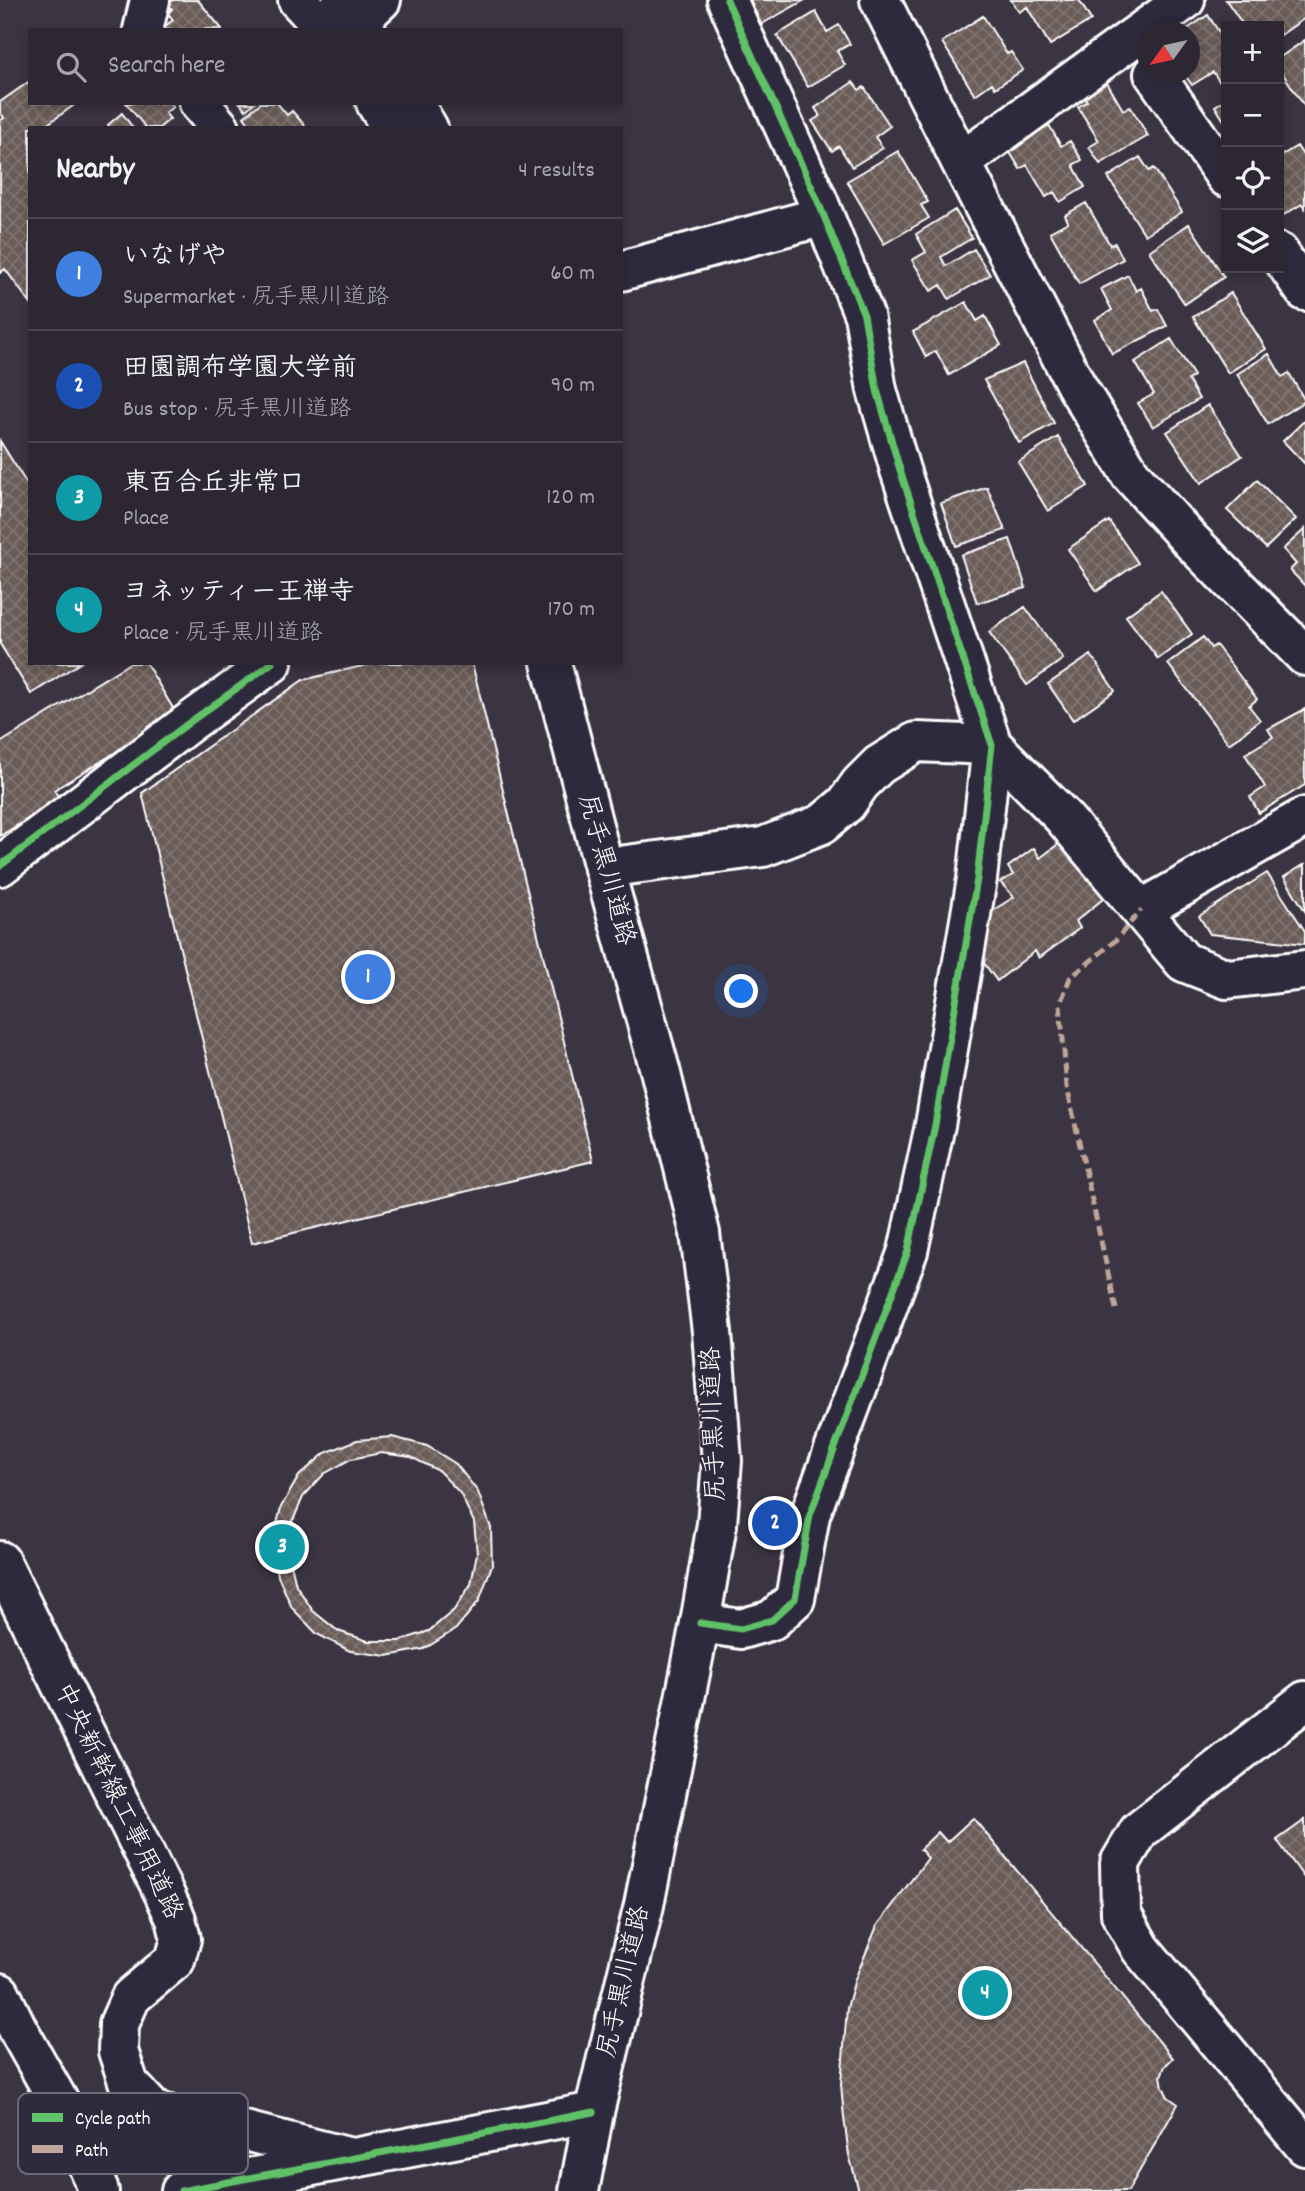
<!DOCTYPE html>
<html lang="en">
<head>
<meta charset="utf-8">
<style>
  body { margin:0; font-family:Dekko,"Klee One",sans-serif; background:#38333e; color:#f1f3f6 }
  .controls { position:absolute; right:21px; top:21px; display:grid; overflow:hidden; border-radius:0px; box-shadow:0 4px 10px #0003 }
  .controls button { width:63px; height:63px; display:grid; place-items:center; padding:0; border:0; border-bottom:2px solid #48444d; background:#2c2732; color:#f1f3f6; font:35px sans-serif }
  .compass { position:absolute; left:1137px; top:21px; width:63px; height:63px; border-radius:50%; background:#2c2732; box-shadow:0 4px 10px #0003; rotate:237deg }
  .you { position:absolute; left:742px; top:992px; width:24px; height:24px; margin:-18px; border:5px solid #fff; border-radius:50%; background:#1a73e8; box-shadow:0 0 0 10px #1a73e833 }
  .badge { display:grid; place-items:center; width:46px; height:46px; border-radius:50%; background:#ffd166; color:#fff; font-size:23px; font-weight:700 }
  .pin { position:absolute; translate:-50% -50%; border:4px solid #fff; box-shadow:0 2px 7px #0006 }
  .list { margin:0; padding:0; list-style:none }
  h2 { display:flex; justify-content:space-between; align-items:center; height:91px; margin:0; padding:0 28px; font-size:30px }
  h2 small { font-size:23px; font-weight:400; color:#a6a5ac }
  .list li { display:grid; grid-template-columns:46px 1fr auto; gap:21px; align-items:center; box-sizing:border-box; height:112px; padding:0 28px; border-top:2px solid #48444d }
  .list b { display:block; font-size:26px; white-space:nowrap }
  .list p { margin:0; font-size:23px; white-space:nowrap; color:#a6a5ac }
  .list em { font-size:23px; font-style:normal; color:#a6a5ac }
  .icon { flex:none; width:38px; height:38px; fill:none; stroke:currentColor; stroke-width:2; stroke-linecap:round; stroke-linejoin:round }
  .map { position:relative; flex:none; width:1305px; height:2191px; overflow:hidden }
  .search { position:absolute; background:#2c2732; box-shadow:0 4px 10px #0003; left:28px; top:28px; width:595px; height:77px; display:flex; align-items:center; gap:18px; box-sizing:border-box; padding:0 24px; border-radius:0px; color:#a6a5ac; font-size:26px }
  .panel { position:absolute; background:#2c2732; box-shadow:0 4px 10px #0003; left:28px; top:126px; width:595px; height:539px; border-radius:0px }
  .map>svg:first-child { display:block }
</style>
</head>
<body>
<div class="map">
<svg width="1305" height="2191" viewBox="0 0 1305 2191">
  <defs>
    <pattern id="building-cross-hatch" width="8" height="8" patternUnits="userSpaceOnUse" patternTransform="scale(1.75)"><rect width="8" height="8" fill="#6a5b58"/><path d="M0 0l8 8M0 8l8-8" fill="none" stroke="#807471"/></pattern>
  </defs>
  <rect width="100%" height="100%" fill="#3b3442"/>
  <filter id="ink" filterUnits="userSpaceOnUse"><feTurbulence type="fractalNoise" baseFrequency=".0143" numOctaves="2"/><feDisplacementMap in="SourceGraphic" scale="14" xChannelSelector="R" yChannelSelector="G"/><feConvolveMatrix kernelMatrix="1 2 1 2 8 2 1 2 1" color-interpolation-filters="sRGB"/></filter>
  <g filter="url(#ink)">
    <!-- building -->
    <path fill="url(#building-cross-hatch)" stroke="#fff" stroke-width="2" fill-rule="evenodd" d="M 173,0 L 198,0 L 222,29 L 166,30 L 164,27 L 173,20 L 168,13 L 172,9 L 168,4 Z
      M 745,0 L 805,0 L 760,25 Z
      M 1011,0 L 1079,0 L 1091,20 L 1050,45 L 1027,7 L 1019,12 Z
      M 1226,0 L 1304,0 L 1305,18 L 1279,36 L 1279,26 L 1244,26 Z
      M 816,12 L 827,32 L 839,25 L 850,44 L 837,51 L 845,65 L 808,87 L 777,35 Z
      M 1208,15 L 1226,43 L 1226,80 L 1221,84 L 1213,72 L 1192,85 L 1184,74 L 1190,74 L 1190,32 L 1183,32 Z
      M 983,16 L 1007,54 L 1011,52 L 1023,70 L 995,88 L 992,83 L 975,95 L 942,42 Z
      M 1305,40 L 1305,107 L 1279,68 L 1279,58 Z
      M 30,81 L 30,103 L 77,103 L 42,128 L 30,128 L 30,303 L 5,269 L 0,273 L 0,121 L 4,118 L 0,112 L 0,102 Z
      M 1106,81 L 1123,110 L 1130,106 L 1148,136 L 1100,164 L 1089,147 L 1099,141 L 1078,107 L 1087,101 L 1083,95 Z
      M 853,82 L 859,90 L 864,87 L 890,126 L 875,137 L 883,148 L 852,167 L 839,146 L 832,151 L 812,121 L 820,116 L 815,108 Z
      M 1226,99 L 1226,124 L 1215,106 Z
      M 126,103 L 170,103 L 173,107 L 165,113 L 170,119 L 159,128 L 146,128 Z
      M 240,103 L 254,103 L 246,110 Z
      M 260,103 L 277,103 L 287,115 L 292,111 L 307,128 L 252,128 L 244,117 Z
      M 122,113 L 133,128 L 110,128 L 108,125 Z
      M 1049,125 L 1061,146 L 1070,141 L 1082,160 L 1073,165 L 1085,187 L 1060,202 L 1054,192 L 1046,197 L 1027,165 L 1020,169 L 1008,149 Z
      M 1297,146 L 1305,158 L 1305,208 L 1302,204 L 1282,216 L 1279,211 L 1279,157 Z
      M 898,151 L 928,202 L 921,205 L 929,218 L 884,244 L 847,181 Z
      M 1140,157 L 1149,171 L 1154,168 L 1182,212 L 1145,235 L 1108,177 Z
      M 1086,203 L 1110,245 L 1115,243 L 1123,259 L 1079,284 L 1050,232 L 1068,222 L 1065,215 Z
      M 955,210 L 972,238 L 941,257 L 946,266 L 974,249 L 990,275 L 949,299 L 941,285 L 931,291 L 912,260 L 926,252 L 916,234 Z
      M 1189,224 L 1224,277 L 1185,304 L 1149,251 Z
      M 1128,275 L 1136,291 L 1141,288 L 1153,311 L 1158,309 L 1167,326 L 1112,354 L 1095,320 L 1112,310 L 1101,289 Z
      M 1231,293 L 1266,349 L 1228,373 L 1193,317 Z
      M 966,302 L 977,321 L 985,316 L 1001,345 L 949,375 L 936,351 L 926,357 L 913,332 Z
      M 1171,339 L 1194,376 L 1188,380 L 1199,399 L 1153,427 L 1138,403 L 1154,394 L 1135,362 Z
      M 1269,354 L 1282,377 L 1289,373 L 1305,401 L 1268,424 L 1237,374 Z
      M 1023,363 L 1054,423 L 1019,443 L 984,380 Z
      M 1208,405 L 1242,456 L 1201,483 L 1167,432 Z
      M 1305,420 L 1305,464 L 1283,441 Z
      M 1058,437 L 1088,486 L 1048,511 L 1018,462 Z
      M 0,441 L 30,489 L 30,512 L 28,513 L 30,516 L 30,663 L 80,663 L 31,694 L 0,644 Z
      M 1257,480 L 1296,519 L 1266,548 L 1227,510 Z
      M 987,487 L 1005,530 L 956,546 L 941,503 Z
      M 1109,521 L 1138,563 L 1097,591 L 1068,549 Z
      M 1305,529 L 1305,586 L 1290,570 L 1296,564 L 1283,549 Z
      M 1010,539 L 1026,588 L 977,603 L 961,555 Z
      M 1161,591 L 1192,634 L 1158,659 L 1126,616 Z
      M 1025,607 L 1063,659 L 1027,685 L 989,632 Z
      M 1203,637 L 1211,648 L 1216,645 L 1257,699 L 1249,706 L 1260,720 L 1229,744 L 1168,664 Z
      M 1091,655 L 1115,691 L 1073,720 L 1048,684 Z
      M 130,663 L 146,663 L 177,715 L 54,790 L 60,799 L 0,836 L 0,743 Z
      M 375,663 L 472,663 L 593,1161 L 252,1243 L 142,793 L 303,680 Z
      M 1305,709 L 1305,785 L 1259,813 L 1250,797 L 1265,787 L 1245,754 L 1273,737 L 1268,729 Z
      M 1061,842 L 1104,898 L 1076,921 L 1080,928 L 1039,958 L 1035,951 L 997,981 L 979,956 L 987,914 L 1014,897 L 1000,882 L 1013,875 L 1008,867 L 1034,848 L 1040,858 Z
      M 1305,864 L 1305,911 L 1284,877 Z
      M 1267,873 L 1305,931 L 1305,944 L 1210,934 L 1199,916 Z
      M 392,1437 L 427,1446 L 456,1464 L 478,1492 L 491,1528 L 492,1565 L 479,1601 L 456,1629 L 424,1649 L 387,1656 L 350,1651 L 317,1634 L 292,1608 L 278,1576 L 273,1541 L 281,1507 L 299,1476 L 325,1453 L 357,1440 ZM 381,1453 L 411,1457 L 439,1471 L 460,1493 L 474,1522 L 477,1553 L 471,1584 L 454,1610 L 429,1631 L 399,1641 L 368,1641 L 338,1631 L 313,1611 L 296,1585 L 289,1555 L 291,1525 L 303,1497 L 324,1474 L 351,1459 Z
      M 973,1818 L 1173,2058 L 1165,2066 L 1161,2076 L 1163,2087 L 1168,2097 L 1178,2104 L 1128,2191 L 859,2191 L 849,2155 L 844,2118 L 841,2084 L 847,2008 L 855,1979 L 877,1926 L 928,1858 L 920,1849 L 938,1832 L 947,1842 Z
      M 1305,1820 L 1305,1879 L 1277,1840 Z"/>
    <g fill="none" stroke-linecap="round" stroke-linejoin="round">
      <!-- minor casing -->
      <g stroke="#fff" stroke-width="44">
        <path id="minor" d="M 880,0 L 961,162 L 1076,385 L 1131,475 L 1191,541 L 1305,656
          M 143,30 L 150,0
          M 349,30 L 381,0
          M 1154,74 L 1226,177
          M 199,103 L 220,128
          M 961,162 L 1185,0
          M 1279,253 L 1305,291
          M 621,271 L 824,216
          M 0,866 L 190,722 L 272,663
          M 604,868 L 763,847 L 822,824 L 846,804 L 860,784 L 879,765 L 916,742 L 992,745 L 1063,817 L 1184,962 L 1227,979 L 1305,970
          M 1141,910 L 1305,817
          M 0,1561 L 163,1891 L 176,1919 L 181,1939 L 175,1960 L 131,1997 L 119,2024 L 118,2051 L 129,2084 L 153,2110 L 187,2121 L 225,2126 L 351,2158
          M 700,1623 L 741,1629 L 772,1620 L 795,1599 L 810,1515 L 908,1251 L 935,1125 L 977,879 L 992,745 L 900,470 L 877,390 L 864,315 L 817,199 L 727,0
          M 1305,1701 L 1139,1831 L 1120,1863 L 1121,1914 L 1141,1949 L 1305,2146
          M 0,1993 L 16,2026 L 64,2111 L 99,2191
          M 181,2191 L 594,2112"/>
      </g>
      <!-- major casing -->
      <g stroke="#fff" stroke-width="44">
        <path id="major" d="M 298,0 L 326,30
          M 342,0 L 366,30
          M 376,103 L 391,128
          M 413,103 L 428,128
          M 551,663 L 604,868 L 660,1070 L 700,1233 L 712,1332 L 722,1461 L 717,1524 L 700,1623 L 644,1905 L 594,2112 L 579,2191"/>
      </g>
      <!-- minor -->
      <use href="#minor" stroke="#2f2a3d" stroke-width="38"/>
      <!-- major -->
      <use href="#major" stroke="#2f2a3d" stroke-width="38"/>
      <!-- quiet -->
      <path stroke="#c0a59a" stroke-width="5" stroke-dasharray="10 5" stroke-linecap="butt" d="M 1116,1309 L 1067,1087 L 1060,1004 L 1070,978 L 1116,940 L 1141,910"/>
      <!-- cycleway casing -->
      <g stroke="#2f2a3d" stroke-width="11">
        <path id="cycleway" d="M 0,866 L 190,722 L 272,663
          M 700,1623 L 741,1629 L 772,1620 L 795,1599 L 810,1515 L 908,1251 L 935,1125 L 977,879 L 992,745 L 900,470 L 877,390 L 864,315 L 817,199 L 727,0
          M 181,2191 L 594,2112"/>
      </g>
      <!-- cycleway -->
      <use href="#cycleway" stroke="#61c268" stroke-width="7"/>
    </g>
  </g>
  <g text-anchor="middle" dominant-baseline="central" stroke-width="5" stroke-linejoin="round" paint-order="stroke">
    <!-- street labels -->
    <g font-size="26" fill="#fff" stroke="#2f2a3d">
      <text transform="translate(605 870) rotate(75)">尻手黒川道路</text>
      <text transform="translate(715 1424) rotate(-92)">尻手黒川道路</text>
      <text transform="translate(117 1802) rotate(64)">中央新幹線工事用道路</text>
      <text transform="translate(625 1982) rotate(-77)">尻手黒川道路</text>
    </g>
  </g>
  <!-- legend -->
  <rect x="18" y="2093" width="230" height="81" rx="10" fill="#2f2a3d" stroke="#6d6a77" stroke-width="2"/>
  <rect x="32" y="2113" width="31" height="9" fill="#61c268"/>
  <rect x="32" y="2145" width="31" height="8" fill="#c0a59a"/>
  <g font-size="19" fill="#fff">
    <text x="75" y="2124">Cycle path</text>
    <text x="75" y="2156">Path</text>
  </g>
</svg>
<div class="controls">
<button>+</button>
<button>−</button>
<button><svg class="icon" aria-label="locate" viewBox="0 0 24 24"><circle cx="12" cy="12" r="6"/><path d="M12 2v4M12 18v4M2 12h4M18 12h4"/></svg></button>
<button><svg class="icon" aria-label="layers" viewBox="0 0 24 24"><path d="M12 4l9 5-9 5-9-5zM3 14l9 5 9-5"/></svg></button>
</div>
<svg class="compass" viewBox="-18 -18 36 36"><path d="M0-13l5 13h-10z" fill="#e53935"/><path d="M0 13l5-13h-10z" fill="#a6a5ac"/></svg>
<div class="you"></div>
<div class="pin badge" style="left:368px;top:977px;background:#3f7fe0">1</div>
<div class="pin badge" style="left:775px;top:1523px;background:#1a4fb4">2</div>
<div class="pin badge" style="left:282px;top:1547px;background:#0f9aa8">3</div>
<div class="pin badge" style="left:985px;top:1993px;background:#0f9aa8">4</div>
<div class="search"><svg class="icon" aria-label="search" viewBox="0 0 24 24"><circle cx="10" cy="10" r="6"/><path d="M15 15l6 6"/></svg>Search here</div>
<section class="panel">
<h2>Nearby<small>4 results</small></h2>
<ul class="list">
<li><span class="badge" style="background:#3f7fe0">1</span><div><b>いなげや</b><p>Supermarket · 尻手黒川道路</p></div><em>60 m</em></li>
<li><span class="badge" style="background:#1a4fb4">2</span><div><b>田園調布学園大学前</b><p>Bus stop · 尻手黒川道路</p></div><em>90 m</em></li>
<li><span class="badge" style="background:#0f9aa8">3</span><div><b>東百合丘非常口</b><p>Place</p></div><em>120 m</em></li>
<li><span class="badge" style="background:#0f9aa8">4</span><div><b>ヨネッティー王禅寺</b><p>Place · 尻手黒川道路</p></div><em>170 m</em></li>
</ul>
</section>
</div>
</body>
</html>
